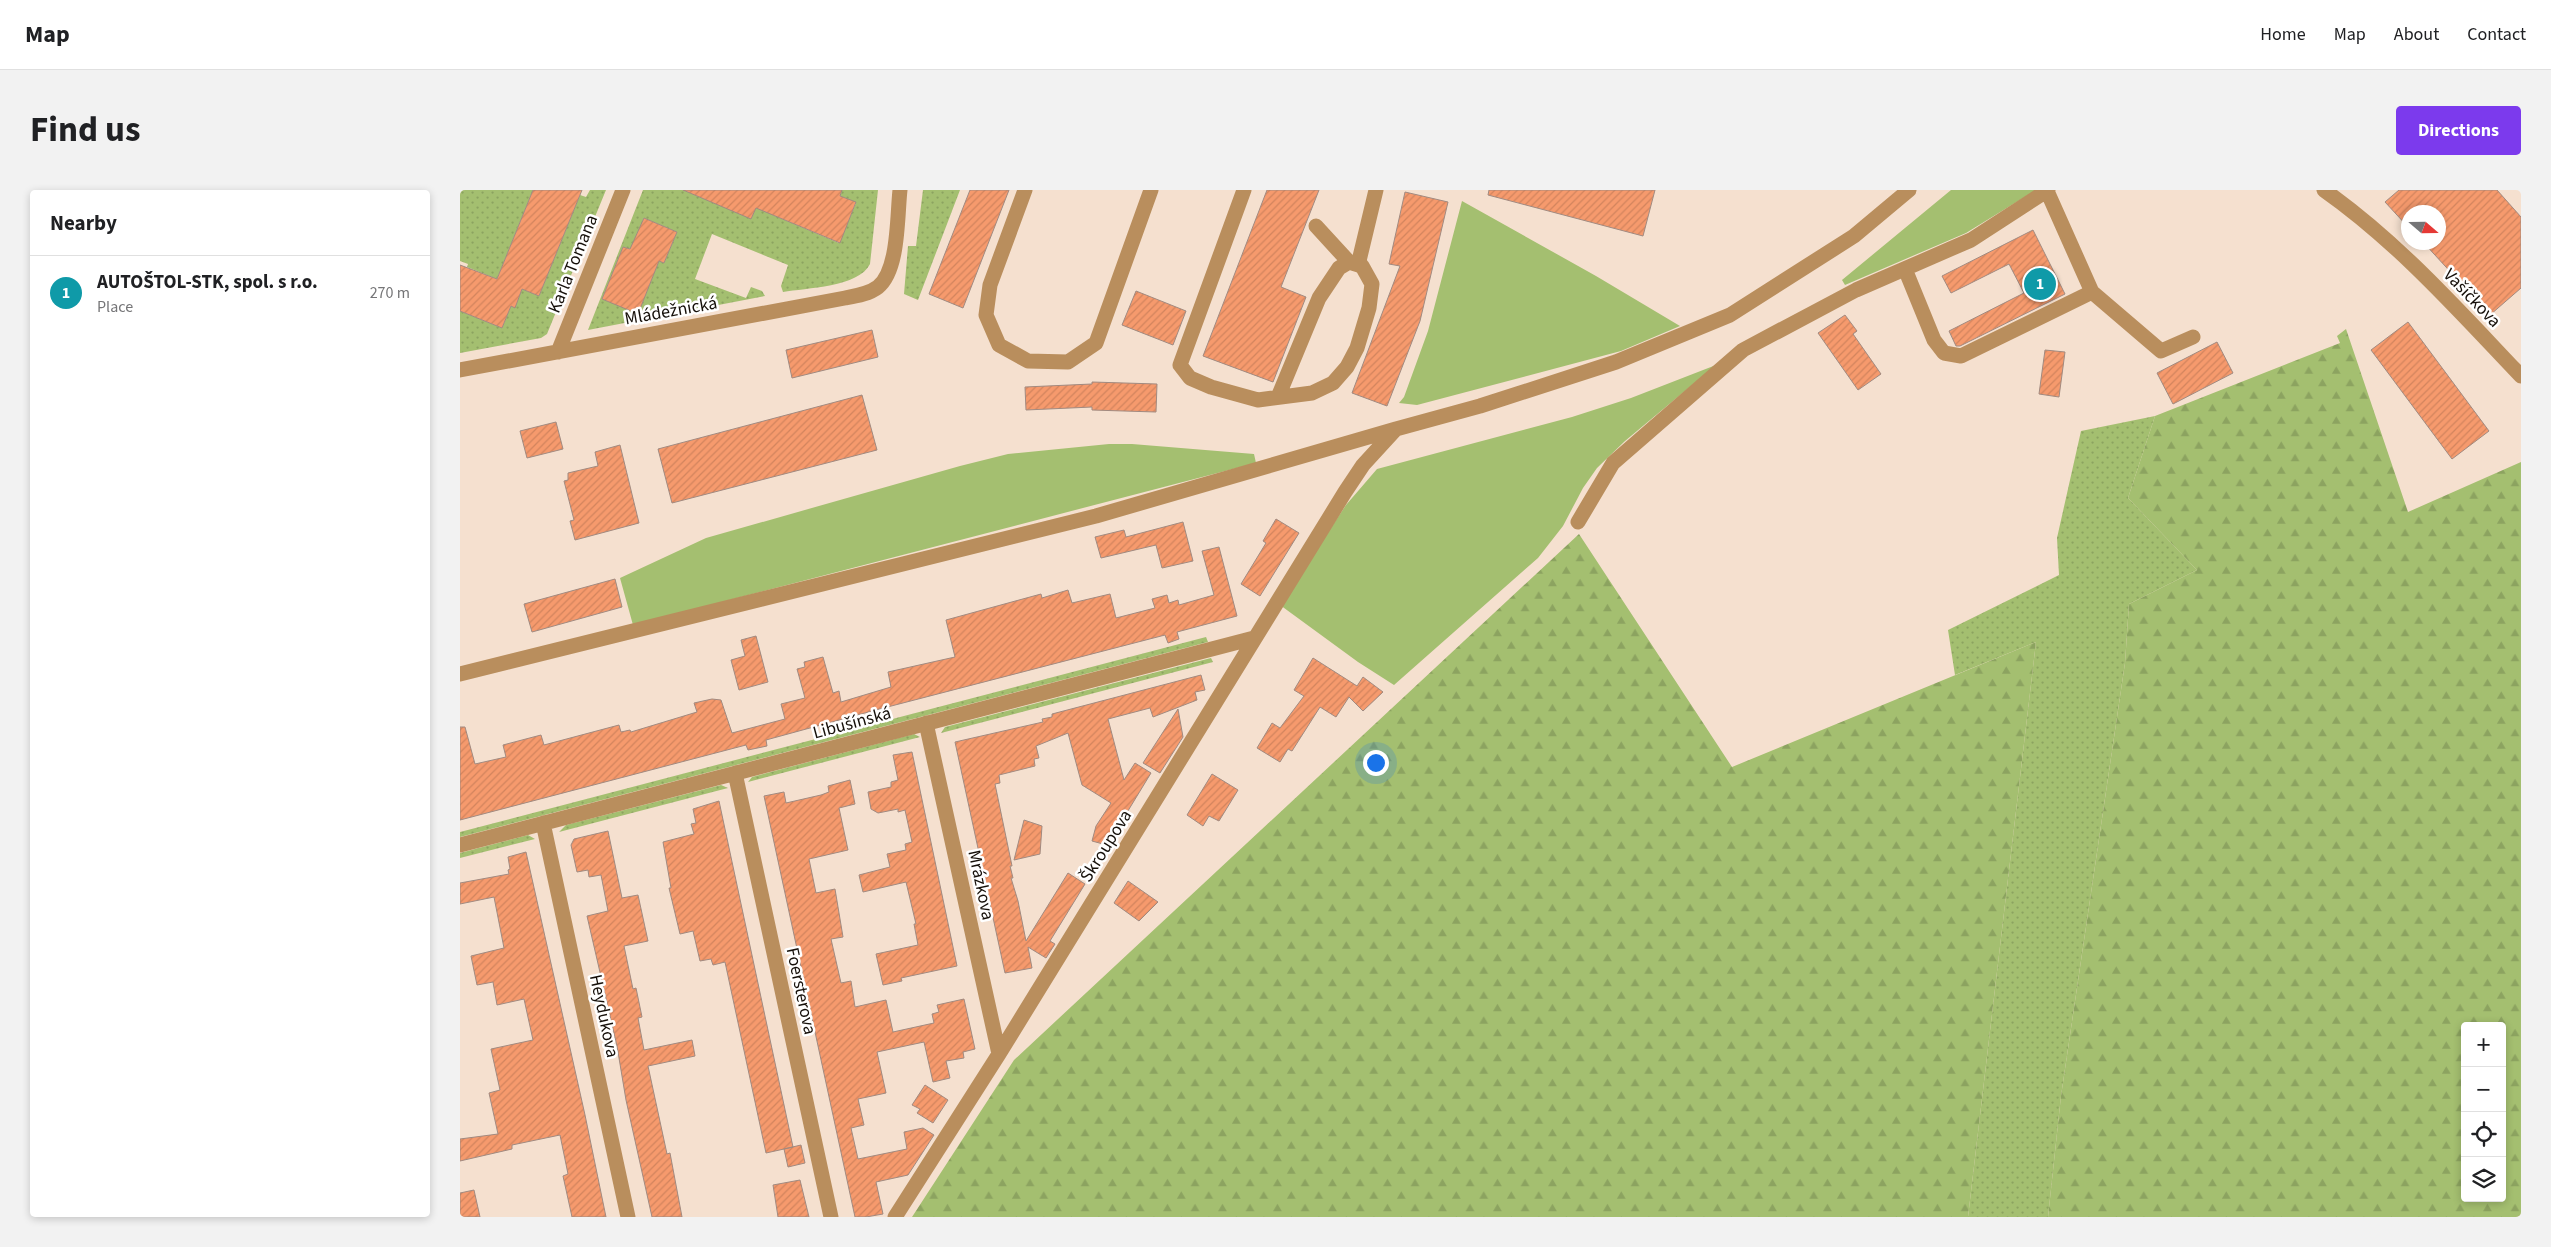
<!DOCTYPE html>
<html lang="en">
<head>
<meta charset="utf-8">
<style>
  body { margin:0; font-family:"Source Sans 3",sans-serif; background:#f2f2f2; color:#202124 }
  .controls { position:absolute; right:15px; bottom:15px; display:grid; overflow:hidden; border-radius:5px; box-shadow:0 2px 8px #0003 }
  .controls button { width:45px; height:45px; display:grid; place-items:center; padding:0; border:0; border-bottom:1px solid #e0e0e0; background:#fff; color:#202124; font:25px sans-serif }
  .compass { position:absolute; left:1941px; top:15px; width:45px; height:45px; border-radius:50%; background:#fff; box-shadow:0 2px 8px #0003; rotate:110deg }
  .you { position:absolute; left:915px; top:572px; width:18px; height:18px; margin:-12px; border:4px solid #fff; border-radius:50%; background:#1a73e8; box-shadow:0 0 0 8px #1a73e833 }
  .badge { display:grid; place-items:center; width:32px; height:32px; border-radius:50%; background:#7c3aed; color:#fff; font-size:16px; font-weight:700 }
  .pin { position:absolute; translate:-50% -50%; border:2px solid #fff; box-shadow:0 1px 5px #0006 }
  .list { margin:0; padding:0; list-style:none }
  h2 { display:flex; justify-content:space-between; align-items:center; height:65px; margin:0; padding:0 20px; font-size:21px }
  h2 small { font-size:16px; font-weight:400; color:#757577 }
  .list li { display:grid; grid-template-columns:32px 1fr auto; gap:15px; align-items:center; box-sizing:border-box; height:75px; padding:0 20px; border-top:1px solid #e0e0e0 }
  .list b { display:block; font-size:19px; white-space:nowrap }
  .list p { margin:0; font-size:16px; white-space:nowrap; color:#757577 }
  .list em { font-size:16px; font-style:normal; color:#757577 }
  .icon { flex:none; width:28px; height:28px; fill:none; stroke:currentColor; stroke-width:2; stroke-linecap:round; stroke-linejoin:round }
  .map { position:relative; flex:none; width:2061px; height:1027px; overflow:hidden; border-radius:5px }
  header { display:flex; align-items:center; gap:30px; box-sizing:border-box; height:70px; padding:0 25px; background:#fff; border-bottom:1px solid #e0e0e0 }
  header strong { font-size:24px }
  nav { display:flex; gap:28px; margin-inline-start:auto; font-size:18px }
  .intro { display:flex; align-items:center; justify-content:space-between; box-sizing:border-box; height:120px; padding:0 30px }
  h1 { margin:0; font-size:35px }
  .button { padding:12px 22px; border-radius:5px; background:#7c3aed; color:#fff; font-size:18px; font-weight:700 }
  main { display:flex; gap:30px; padding:0 30px }
  aside { flex:1; background:#fff; border-radius:5px; box-shadow:0 2px 8px #0003 }
  .map>svg:first-child { display:block }
</style>
</head>
<body>
<header>
<strong>Map</strong>
<nav><a>Home</a><a>Map</a><a>About</a><a>Contact</a></nav>
</header>
<div class="intro"><h1>Find us</h1><a class="button">Directions</a></div>
<main>
<aside>
<h2>Nearby<small></small></h2>
<ul class="list">
<li><span class="badge" style="background:#0f9aa8">1</span><div><b>AUTOŠTOL-STK, spol. s r.o.</b><p>Place</p></div><em>270 m</em></li>
</ul>
</aside>
<div class="map">
<svg width="2061" height="1027" viewBox="0 0 2061 1027">
  <defs>
    <pattern id="grass-dots" width="8" height="8" patternUnits="userSpaceOnUse" patternTransform="scale(1.25)"><rect width="8" height="8" fill="#a4bf70"/><path d="M2 2h.1M6 6h.1" fill="none" stroke="#8ca360" stroke-width="1.8" stroke-linecap="round"/></pattern>
    <pattern id="forest-firs" width="22" height="20" patternUnits="userSpaceOnUse" patternTransform="scale(1.25)"><rect width="22" height="20" fill="#a4bf70"/><path d="M5 1l3.5 6h-7zM16 11l3.5 6h-7z" fill="#8ca360"/></pattern>
    <pattern id="building-hatch" width="6" height="6" patternUnits="userSpaceOnUse" patternTransform="scale(1.25)"><rect width="6" height="6" fill="#f69a6d"/><path d="M-1 1l2-2M0 6l6-6M5 7l2-2" fill="none" stroke="#d2845d"/></pattern>
  </defs>
  <rect width="100%" height="100%" fill="#f5e0cf"/>
  <!-- grass -->
  <path fill="url(#grass-dots)" fill-rule="evenodd" d="M 0,0 L 73,0 L 37,89 L 7,77 L 8,74 L 0,71 Z
    M 130,0 L 146,0 L 87,144 L 81,148 L 0,163 L 0,121 L 42,138 L 51,116 L 55,117 L 62,99 L 79,106 L 120,5 L 126,7 Z
    M 183,0 L 223,0 L 291,28 L 300,8 L 313,25 L 379,53 L 396,13 L 380,6 L 382,0 L 418,0 L 410,74 C 399,97 346,98 323,102 L 321,96 L 328,75 L 252,44 L 235,89 L 286,108 L 291,97 L 302,101 L 305,106 L 128,140 ZM 184,28 L 217,42 L 204,73 L 199,71 L 178,123 L 142,109 L 163,57 L 171,59 Z
    M 463,0 L 500,0 L 458,110 L 444,104 L 448,56 L 456,56 Z
    M 1695,226 L 1668,308 L 1737,380 L 1669,414 L 1665,473 L 1601,906 L 1588,1027 L 1508,1027 L 1576,452 L 1495,485 L 1488,440 L 1599,385 L 1597,348 L 1621,241 Z
    M 746,447 L 748,452 L 0,647 L 0,642 Z
    M 751,468 L 753,472 L 481,543 L 485,537 Z
    M 454,544 L 460,547 L 288,592 L 292,587 Z
    M 261,595 L 268,598 L 99,642 L 106,635 Z
    M 68,645 L 75,649 L 0,668 L 0,663 Z"/>
  <!-- forest -->
  <path fill="url(#forest-firs)" fill-rule="evenodd" d="M 1886,139 L 1948,322 L 2061,272 L 2061,1027 L 1588,1027 L 1601,906 L 1665,473 L 1669,414 L 1737,380 L 1668,308 L 1695,226 L 1880,153 L 1877,146 ZM 2005,836 L 2042,836 L 2042,1008 L 2005,1008 Z
    M 1119,344 L 1272,577 L 1576,452 L 1508,1027 L 452,1027 L 554,870 Z"/>
  <!-- green -->
  <path fill="#a4bf70" d="M 1491,0 L 1576,0 L 1506,43 L 1385,95 L 1382,90 Z
    M 1002,11 L 1136,86 L 1220,136 L 1161,161 L 957,215 L 939,213 L 944,207 L 968,141 Z
    M 1256,175 L 1165,251 L 1137,278 L 1123,298 L 1103,336 L 1078,368 L 934,495 L 898,472 L 820,415 L 886,315 L 917,279 L 1112,227 L 1171,208 Z
    M 649,254 L 672,254 L 794,264 L 796,273 L 173,435 L 160,388 L 246,348 L 500,276 L 548,264 Z"/>
  <!-- building -->
  <path fill="url(#building-hatch)" stroke="#a18a80" d="M 73,0 L 122,0 L 79,106 L 62,99 L 55,118 L 51,116 L 42,138 L 0,121 L 0,75 L 37,89 Z
    M 223,0 L 382,0 L 380,6 L 396,12 L 380,53 L 296,18 L 291,29 Z
    M 510,0 L 549,0 L 503,118 L 469,104 Z
    M 807,0 L 859,0 L 821,97 L 846,107 L 813,192 L 743,166 Z
    M 1029,0 L 1195,0 L 1183,46 L 1028,5 Z
    M 1939,0 L 2037,0 L 2061,27 L 2061,98 L 2030,125 L 1963,52 L 1978,52 L 1978,22 L 1948,22 L 1948,37 L 1925,12 Z
    M 945,2 L 988,12 L 960,131 L 927,216 L 892,203 L 940,76 L 929,74 Z
    M 184,28 L 217,42 L 204,73 L 199,71 L 178,124 L 142,109 L 163,57 L 170,59 Z
    M 1573,40 L 1605,104 L 1500,156 L 1496,156 L 1489,141 L 1564,103 L 1549,74 L 1491,103 L 1482,86 Z
    M 676,101 L 726,121 L 713,155 L 662,135 Z
    M 1385,125 L 1397,141 L 1393,144 L 1421,184 L 1398,200 L 1358,143 Z
    M 1948,132 L 2029,241 L 1992,269 L 1911,160 Z
    M 412,140 L 418,167 L 332,188 L 326,160 Z
    M 1757,152 L 1773,183 L 1713,214 L 1697,183 Z
    M 1585,160 L 1605,162 L 1599,207 L 1579,204 Z
    M 632,192 L 697,194 L 696,222 L 632,220 L 632,217 L 566,220 L 565,197 L 632,194 Z
    M 402,205 L 417,260 L 212,313 L 198,259 Z
    M 96,232 L 103,259 L 67,268 L 60,241 Z
    M 160,255 L 179,333 L 115,350 L 110,331 L 114,330 L 104,291 L 108,290 L 108,283 L 138,276 L 135,262 Z
    M 816,329 L 839,343 L 800,406 L 781,394 L 806,353 L 803,351 Z
    M 723,332 L 733,371 L 702,378 L 696,355 L 641,368 L 635,347 L 664,340 L 666,347 Z
    M 759,357 L 777,426 L 717,442 L 719,449 L 708,453 L 705,445 L 412,521 L 306,550 L 307,556 L 288,560 L 286,555 L 0,630 L 0,537 L 5,537 L 15,574 L 46,567 L 43,555 L 81,545 L 84,555 L 159,535 L 161,542 L 170,540 L 171,542 L 237,522 L 234,513 L 252,509 L 261,510 L 272,543 L 325,529 L 321,514 L 345,508 L 337,479 L 345,477 L 344,472 L 363,467 L 373,503 L 379,501 L 381,512 L 431,497 L 428,482 L 495,467 L 486,430 L 581,404 L 582,408 L 608,400 L 612,413 L 650,404 L 656,428 L 695,418 L 692,409 L 707,405 L 709,413 L 718,410 L 719,415 L 754,405 L 742,361 Z
    M 155,389 L 162,417 L 72,442 L 64,414 Z
    M 296,446 L 308,492 L 279,500 L 271,470 L 285,466 L 281,450 Z
    M 853,468 L 897,496 L 903,487 L 923,502 L 903,521 L 889,507 L 876,527 L 860,517 L 832,561 L 828,559 L 820,572 L 797,558 L 812,533 L 820,538 L 844,506 L 834,500 Z
    M 741,485 L 745,500 L 735,502 L 737,510 L 693,527 L 690,518 L 648,529 L 664,590 L 675,573 L 691,583 L 663,629 L 654,657 L 632,651 L 636,636 L 651,613 L 622,595 L 608,543 L 576,556 L 579,568 L 574,569 L 575,576 L 539,585 L 540,593 L 535,594 L 552,676 L 550,676 L 553,688 L 551,688 L 558,711 L 566,751 L 608,683 L 625,694 L 590,751 L 595,754 L 586,768 L 568,757 L 572,778 L 545,783 L 495,552 L 583,532 L 582,529 L 592,527 L 592,524 Z
    M 718,519 L 723,547 L 700,583 L 683,573 Z
    M 452,562 L 497,776 L 441,788 L 442,791 L 423,795 L 416,764 L 458,755 L 454,734 L 456,734 L 446,692 L 403,702 L 399,685 L 430,677 L 427,664 L 446,660 L 445,654 L 452,652 L 445,620 L 438,622 L 438,619 L 418,623 L 411,619 L 408,602 L 431,597 L 431,592 L 438,590 L 433,565 Z
    M 752,584 L 778,600 L 759,631 L 749,626 L 743,636 L 727,625 Z
    M 390,590 L 395,614 L 379,618 L 388,660 L 349,669 L 356,703 L 375,699 L 383,747 L 371,749 L 381,793 L 391,791 L 395,817 L 426,810 L 433,842 L 474,833 L 472,824 L 479,822 L 477,815 L 504,809 L 515,859 L 503,862 L 504,868 L 486,871 L 490,888 L 473,892 L 464,852 L 417,862 L 426,903 L 398,909 L 404,935 L 391,938 L 398,969 L 447,959 L 444,942 L 463,938 L 474,945 L 448,985 L 416,992 L 423,1024 L 406,1027 L 395,1027 L 304,606 L 324,602 L 326,613 L 361,605 L 369,602 L 368,596 Z
    M 259,611 L 333,957 L 306,963 L 265,772 L 253,775 L 251,769 L 240,771 L 233,741 L 220,744 L 209,698 L 211,698 L 203,652 L 234,644 L 231,634 L 236,633 L 233,619 Z
    M 564,630 L 582,636 L 580,664 L 554,670 Z
    M 148,641 L 162,708 L 178,705 L 188,751 L 164,756 L 173,799 L 176,798 L 182,827 L 178,828 L 184,860 L 232,850 L 235,866 L 188,876 L 207,964 L 210,963 L 222,1027 L 192,1027 L 166,910 L 157,856 L 127,726 L 148,721 L 141,685 L 129,687 L 128,680 L 117,682 L 111,655 L 114,649 Z
    M 66,662 L 125,925 L 146,1027 L 112,1027 L 103,986 L 108,984 L 100,945 L 52,955 L 52,959 L 0,971 L 0,949 L 38,944 L 29,903 L 40,900 L 31,859 L 73,850 L 64,809 L 37,815 L 33,792 L 17,795 L 11,766 L 44,758 L 34,707 L 0,714 L 0,693 L 49,684 L 48,680 L 50,679 L 48,667 Z
    M 668,691 L 698,712 L 679,731 L 654,713 Z
    M 465,895 L 488,910 L 473,933 L 457,923 L 460,919 L 452,915 Z
    M 341,955 L 345,973 L 328,977 L 324,959 Z
    M 340,990 L 349,1027 L 318,1027 L 313,995 Z
    M 14,1000 L 20,1027 L 0,1027 L 0,1003 Z"/>
  <g fill="none" stroke-linecap="round" stroke-linejoin="round">
    <!-- minor -->
    <path stroke="#b98e5d" stroke-width="15" d="M 565,0 L 530,95 L 526,125 L 539,155 L 568,171 L 608,172 L 636,153 L 691,0
      M 784,0 L 720,175 L 730,188 L 751,197 L 798,210 L 852,203 L 873,193 L 887,177 L 897,158 L 909,118 L 912,94 L 902,76 L 889,72 L 879,78 L 859,108 L 818,207
      M 1864,0 C 1938,52 1999,121 2061,186
      M 856,36 L 889,72
      M 898,75 L 916,0
      M 1445,79 L 1474,150 L 1484,163 L 1501,166 L 1632,102 L 1587,1
      M 1632,102 L 1701,161 L 1733,147
      M 98,162 L 163,0
      M 0,180 L 385,108 C 396,106 409,104 418,97 C 439,80 437,26 440,0
      M 1118,332 L 1153,273 L 1283,160 L 1396,100 L 1511,50 L 1588,0
      M 0,484 L 636,326 L 936,239
      M 466,533 L 539,864
      M 275,583 L 371,1027
      M 83,633 L 168,1027
      M 0,655 L 794,448
      M 435,1027 L 539,864 L 885,302 L 903,275 L 936,239 L 1020,216 L 1156,172 L 1270,125 L 1394,46 L 1449,0"/>
  </g>
  <g text-anchor="middle" dominant-baseline="central" stroke-width="5" stroke-linejoin="round" paint-order="stroke">
    <!-- street labels -->
    <g font-size="18" fill="#150f09" stroke="#fff">
      <text transform="translate(113 74) rotate(-68)">Karla Tomana</text>
      <text transform="translate(2012 108) rotate(46)">Vašíčkova</text>
      <text transform="translate(211 121) rotate(-10)">Mládežnická</text>
      <text transform="translate(392 533) rotate(-15)">Libušínská</text>
      <text transform="translate(646 656) rotate(-58)">Škroupova</text>
      <text transform="translate(521 695) rotate(78)">Mrázkova</text>
      <text transform="translate(341 801) rotate(78)">Foersterova</text>
      <text transform="translate(144 826) rotate(78)">Heydukova</text>
    </g>
  </g>
</svg>
<div class="controls">
<button>+</button>
<button>−</button>
<button><svg class="icon" aria-label="locate" viewBox="0 0 24 24"><circle cx="12" cy="12" r="6"/><path d="M12 2v4M12 18v4M2 12h4M18 12h4"/></svg></button>
<button><svg class="icon" aria-label="layers" viewBox="0 0 24 24"><path d="M12 4l9 5-9 5-9-5zM3 14l9 5 9-5"/></svg></button>
</div>
<svg class="compass" viewBox="-18 -18 36 36"><path d="M0-13l5 13h-10z" fill="#e53935"/><path d="M0 13l5-13h-10z" fill="#757577"/></svg>
<div class="you"></div>
<div class="pin badge" style="left:1580px;top:94px;background:#0f9aa8">1</div>
</div>
</main>
</body>
</html>
